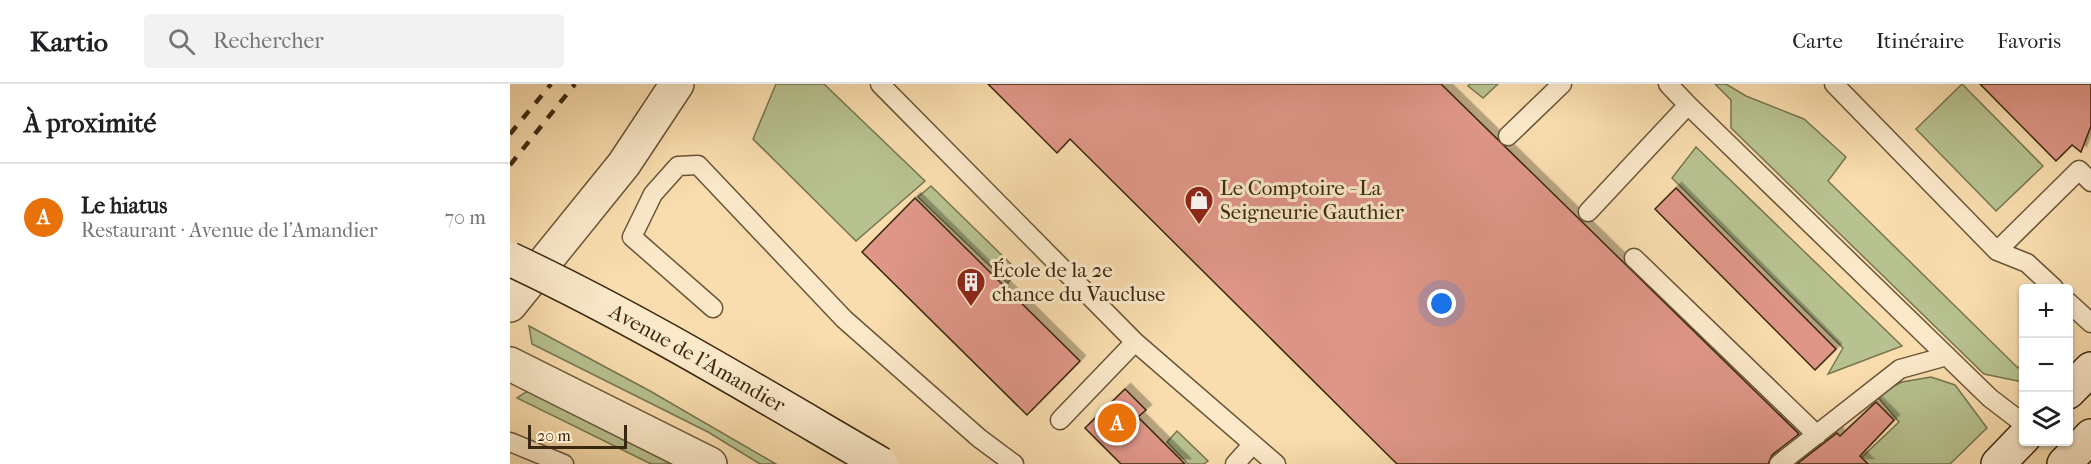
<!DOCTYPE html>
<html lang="fr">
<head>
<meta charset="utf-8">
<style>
  body { margin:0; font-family:"IM FELL French Canon",serif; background:#f2f2f2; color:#202124 }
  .controls { position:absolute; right:18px; bottom:18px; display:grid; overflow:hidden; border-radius:6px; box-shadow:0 2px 4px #0004 }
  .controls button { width:54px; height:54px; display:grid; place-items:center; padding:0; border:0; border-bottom:2px solid #e0e0e0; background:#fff; color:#202124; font:30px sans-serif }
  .scale { position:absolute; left:18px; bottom:15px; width:99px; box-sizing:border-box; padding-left:6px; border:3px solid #39280f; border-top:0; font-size:16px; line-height:21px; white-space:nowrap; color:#39280f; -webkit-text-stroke:4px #fbe9ca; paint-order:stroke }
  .you { position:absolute; left:932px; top:220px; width:21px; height:21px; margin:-15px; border:4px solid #fff; border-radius:50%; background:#1a73e8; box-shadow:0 0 0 9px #1a73e833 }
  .badge { display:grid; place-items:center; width:39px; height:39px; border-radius:50%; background:#2563eb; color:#fff; font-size:20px; font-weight:700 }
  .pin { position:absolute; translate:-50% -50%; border:3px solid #fff; box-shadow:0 2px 6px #0006 }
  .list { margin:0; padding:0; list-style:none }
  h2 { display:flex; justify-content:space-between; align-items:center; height:78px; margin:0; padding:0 24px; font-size:26px }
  h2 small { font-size:20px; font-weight:400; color:#757577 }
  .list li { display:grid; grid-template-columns:39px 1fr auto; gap:18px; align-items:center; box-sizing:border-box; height:108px; padding:0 24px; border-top:2px solid #e0e0e0 }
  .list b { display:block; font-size:22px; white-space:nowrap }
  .list p { margin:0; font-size:20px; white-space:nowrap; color:#757577 }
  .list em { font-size:20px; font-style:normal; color:#757577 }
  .icon { flex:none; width:33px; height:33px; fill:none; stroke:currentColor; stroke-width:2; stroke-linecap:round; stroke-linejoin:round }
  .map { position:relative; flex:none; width:1581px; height:380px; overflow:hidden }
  header { display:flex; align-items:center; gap:36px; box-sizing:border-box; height:84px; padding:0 30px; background:#fff; border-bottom:2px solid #e0e0e0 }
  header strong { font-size:28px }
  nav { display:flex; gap:33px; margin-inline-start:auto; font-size:21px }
  .search { width:420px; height:54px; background:#f2f2f2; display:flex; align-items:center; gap:15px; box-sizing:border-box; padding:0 21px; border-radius:6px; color:#757577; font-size:22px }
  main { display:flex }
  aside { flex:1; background:#fff }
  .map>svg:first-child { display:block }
</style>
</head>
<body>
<header>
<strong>Kartio</strong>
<div class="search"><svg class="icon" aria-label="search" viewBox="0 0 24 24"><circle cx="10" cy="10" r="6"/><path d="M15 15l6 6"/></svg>Rechercher</div>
<nav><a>Carte</a><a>Itinéraire</a><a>Favoris</a></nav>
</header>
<main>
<aside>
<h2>À proximité<small></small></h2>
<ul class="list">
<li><span class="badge" style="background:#e8710a">A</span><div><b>Le hiatus</b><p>Restaurant · Avenue de l'Amandier</p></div><em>70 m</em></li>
</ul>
</aside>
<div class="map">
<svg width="1581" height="380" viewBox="0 0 1581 380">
  <defs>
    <filter id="shadow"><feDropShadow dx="5.5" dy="-5.5" stdDeviation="0" flood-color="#0004"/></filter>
  </defs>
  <rect width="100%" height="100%" fill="#f9ddae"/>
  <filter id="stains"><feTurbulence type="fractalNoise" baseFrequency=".00333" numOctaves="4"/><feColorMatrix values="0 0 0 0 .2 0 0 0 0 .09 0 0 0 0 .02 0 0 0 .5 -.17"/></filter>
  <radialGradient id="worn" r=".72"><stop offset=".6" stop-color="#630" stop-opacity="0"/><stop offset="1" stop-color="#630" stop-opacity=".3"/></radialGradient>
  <!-- green -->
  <path fill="#b7c290" stroke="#787550" stroke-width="1.5" d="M 266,0 L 314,0 L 415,97 L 346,157 L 243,55 Z
    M 960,0 L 988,0 L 973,14 L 958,2 Z
    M 1205,0 L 1216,0 L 1236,12 L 1294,35 L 1336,73 L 1318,97 L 1508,284 L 1513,278 L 1513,298 L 1474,290 L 1221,44 L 1221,16 Z
    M 1452,0 L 1533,82 L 1486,127 L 1406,45 Z
    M 1186,63 L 1392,262 L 1318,290 L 1333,264 L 1162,94 Z
    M 421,102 L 507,186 L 498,199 L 408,113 Z
    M 19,242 L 140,307 L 266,380 L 250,380 L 198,348 L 22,260 Z
    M 1421,293 L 1445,301 L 1477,344 L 1440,380 L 1335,380 L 1351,374 L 1389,338 L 1366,311 L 1392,298 Z
    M 24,307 L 169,380 L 141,380 L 7,314 L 16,308 Z
    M 667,347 L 698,377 L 694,380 L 678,380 L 657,358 Z"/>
  <!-- building -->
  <path fill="#df9687" stroke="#39280f" stroke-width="1.5" filter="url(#shadow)" d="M 478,0 L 931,0 L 1289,350 L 1262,371 L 1258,380 L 887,380 L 560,55 L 547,69 Z
    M 1470,0 L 1581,0 L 1581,42 L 1571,68 L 1562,61 L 1546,77 Z
    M 1166,104 L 1326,265 L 1305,286 L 1145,125 Z
    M 405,114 L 570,277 L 517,331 L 352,168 Z
    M 615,305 L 636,326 L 628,333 L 675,380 L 611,380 L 575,344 Z
    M 1366,318 L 1384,336 L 1350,372 L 1358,380 L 1287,380 L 1327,349 L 1330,352 Z"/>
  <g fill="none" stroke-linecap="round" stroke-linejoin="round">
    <!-- service casing -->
    <g stroke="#695537" stroke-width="21">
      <path id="service" d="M 370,0 L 625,258 L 766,380
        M 1158,0 L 1178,21
        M 1324,0 L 1487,167 L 1517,179 L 1544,204
        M 998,52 L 1052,0
        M 1078,128 L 1178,21 L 1480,314 L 1514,340
        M 1487,167 L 1569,86 L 1581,98
        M 1124,174 L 1307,351
        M 1558,218 L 1581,239
        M 203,224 L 122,153 L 143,110 L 168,82 L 188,81 L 334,235 L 469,354 L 504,380
        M 550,336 L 625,258
        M 0,358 L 54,380
        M 725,380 L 743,360
        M 1269,380 L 1390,285 L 1437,272"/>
    </g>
    <!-- minor casing -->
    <g stroke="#695537" stroke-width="36">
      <path id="minor" d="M 0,221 L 114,80 L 167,0
        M 0,280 L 200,380"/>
    </g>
    <!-- secondary casing -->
    <g stroke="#39280f" stroke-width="36">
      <path id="secondary" d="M 1558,308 L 1581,285
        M 1488,380 L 1514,353
        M 1554,380 L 1581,352"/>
    </g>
    <!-- service -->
    <use href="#service" stroke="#fbe9ca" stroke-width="18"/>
    <!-- minor -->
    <use href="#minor" stroke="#fbe9ca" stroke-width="33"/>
    <!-- secondary -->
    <use href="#secondary" stroke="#fbe9ca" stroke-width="33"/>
    <!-- rail -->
    <path stroke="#39280f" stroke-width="4.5" stroke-dasharray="10 10" stroke-linecap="butt" d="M 0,50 L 41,0
      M 0,81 L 65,0"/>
    <!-- secondary-bridge casing -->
    <g stroke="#39280f" stroke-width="36" stroke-linecap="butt">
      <g id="secondary-bridge">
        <path id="s1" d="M 0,175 C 128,235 249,309 371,380"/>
      </g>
    </g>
    <!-- secondary-bridge -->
    <use href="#secondary-bridge" stroke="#fbe9ca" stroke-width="33"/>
  </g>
  <!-- icons -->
  <defs>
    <g id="shop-pin" transform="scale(1.5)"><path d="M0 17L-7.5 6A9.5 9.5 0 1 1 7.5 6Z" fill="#8f2418" stroke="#fbe9ca"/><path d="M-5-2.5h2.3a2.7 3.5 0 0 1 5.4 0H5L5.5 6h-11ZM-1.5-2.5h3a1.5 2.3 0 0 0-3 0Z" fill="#fff"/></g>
    <g id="building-pin" transform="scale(1.5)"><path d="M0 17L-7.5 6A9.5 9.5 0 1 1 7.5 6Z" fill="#8f2418" stroke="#fbe9ca"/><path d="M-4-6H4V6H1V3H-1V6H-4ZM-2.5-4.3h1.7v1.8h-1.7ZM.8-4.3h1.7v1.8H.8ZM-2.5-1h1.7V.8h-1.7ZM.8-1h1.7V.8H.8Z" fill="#fff"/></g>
  </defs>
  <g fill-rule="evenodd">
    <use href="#shop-pin" x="689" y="116"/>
    <use href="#building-pin" x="461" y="198"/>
  </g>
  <g text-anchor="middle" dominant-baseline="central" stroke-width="6" stroke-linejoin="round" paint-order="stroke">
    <!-- poi labels -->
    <g font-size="21" fill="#39280f" stroke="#fbe9ca" text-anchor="start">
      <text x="710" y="104">Le Comptoire - La<tspan x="710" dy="24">Seigneurie Gauthier</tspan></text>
      <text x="482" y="186">École de la 2e<tspan x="482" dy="24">chance du Vaucluse</tspan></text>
    </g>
    <!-- street labels -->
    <g font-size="21" fill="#39280f" stroke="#fbe9ca">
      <text stroke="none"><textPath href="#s1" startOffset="212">Avenue de l'Amandier</textPath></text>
    </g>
  </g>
  <rect width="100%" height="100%" filter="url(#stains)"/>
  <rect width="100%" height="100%" fill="url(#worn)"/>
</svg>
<div class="controls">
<button>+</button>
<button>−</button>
<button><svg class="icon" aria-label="layers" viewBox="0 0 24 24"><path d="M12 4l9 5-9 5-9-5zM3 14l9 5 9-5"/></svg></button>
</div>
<div class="scale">20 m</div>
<div class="you"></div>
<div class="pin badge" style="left:607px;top:339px;background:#e8710a">A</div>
</div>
</main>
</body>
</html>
